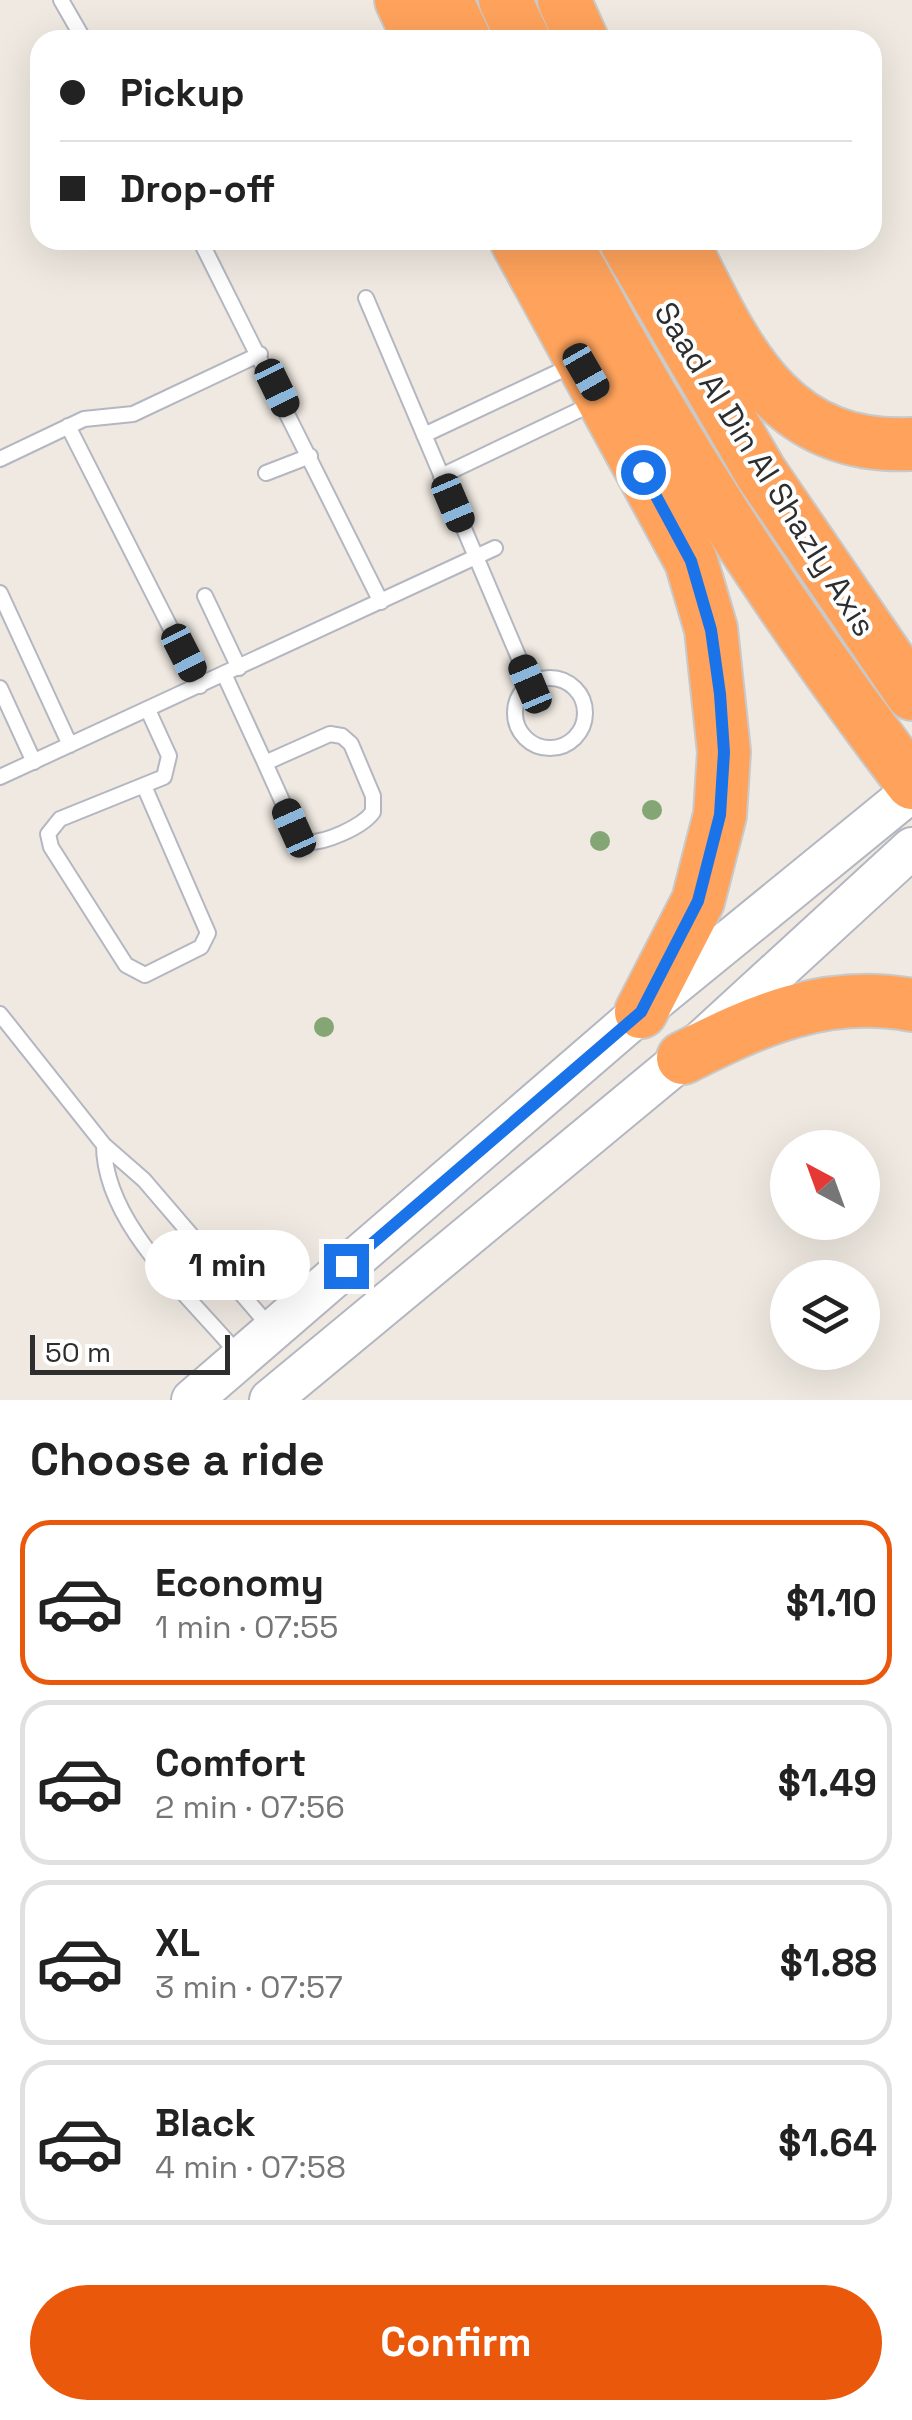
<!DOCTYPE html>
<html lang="en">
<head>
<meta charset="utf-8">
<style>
  body { margin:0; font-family:"Space Grotesk",sans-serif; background:#f2f2f2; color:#222; height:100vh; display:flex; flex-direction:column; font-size:38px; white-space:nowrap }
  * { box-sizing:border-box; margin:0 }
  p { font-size:32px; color:#767676 }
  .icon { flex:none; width:55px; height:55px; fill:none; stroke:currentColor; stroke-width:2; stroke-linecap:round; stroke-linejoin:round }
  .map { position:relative; height:1400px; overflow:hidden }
  .details { display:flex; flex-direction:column; background:#fff; flex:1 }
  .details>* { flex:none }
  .guide { position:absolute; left:30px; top:30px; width:852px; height:220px; border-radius:30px; box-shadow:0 10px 40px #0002; display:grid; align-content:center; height:220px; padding:0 30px; background:#fff }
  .needle { width:65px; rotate:319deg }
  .controls { position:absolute; left:770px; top:1130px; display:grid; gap:20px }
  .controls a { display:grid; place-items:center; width:110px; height:110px; border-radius:50%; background:#fff; box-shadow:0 10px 40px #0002; font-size:50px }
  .scale { position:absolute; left:30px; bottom:25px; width:200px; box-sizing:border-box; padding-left:10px; border:5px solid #2e2e2e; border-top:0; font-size:28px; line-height:35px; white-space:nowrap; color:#2e2e2e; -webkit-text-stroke:8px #fff; paint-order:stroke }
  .end { position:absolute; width:45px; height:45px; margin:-22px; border:12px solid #1a73e8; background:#fff; box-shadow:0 0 0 5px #fff }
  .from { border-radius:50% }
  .bubble { position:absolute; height:70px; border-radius:35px; background:#fff; box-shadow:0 10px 40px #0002; font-size:32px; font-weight:800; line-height:70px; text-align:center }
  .car { position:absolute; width:30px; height:60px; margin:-30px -15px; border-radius:12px; box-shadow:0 0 8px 2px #0007; background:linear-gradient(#222 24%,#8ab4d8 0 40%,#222 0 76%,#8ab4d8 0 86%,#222 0) }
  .guide b { display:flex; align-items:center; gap:35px; height:95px; font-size:38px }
  .guide b+b { border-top:2px solid #e0e0e0 }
  .guide i { width:25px; height:25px; background:#222 }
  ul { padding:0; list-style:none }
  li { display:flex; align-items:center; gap:30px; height:165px; margin:0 20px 15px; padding:0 10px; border:5px solid #e0e0e0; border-radius:30px }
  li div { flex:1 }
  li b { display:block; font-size:38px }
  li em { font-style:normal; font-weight:800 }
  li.selected { border-color:#ea580c }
  li>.icon { width:90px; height:90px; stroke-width:1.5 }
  h2 { padding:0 30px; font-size:45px; line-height:120px }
  .primary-button { display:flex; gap:20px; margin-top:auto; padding:20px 30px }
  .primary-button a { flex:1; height:115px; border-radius:60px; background:#ea580c; color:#fff; font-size:40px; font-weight:800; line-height:115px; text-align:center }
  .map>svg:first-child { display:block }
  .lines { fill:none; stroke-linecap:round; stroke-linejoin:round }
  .lane-casing { stroke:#b4b7c1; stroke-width:18 }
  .secondary-casing { stroke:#b4b7c1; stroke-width:44 }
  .highway-casing { stroke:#c9c9c9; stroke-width:56 }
  .lane { stroke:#fff; stroke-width:14 }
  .secondary { stroke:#fff; stroke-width:40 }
  .highway { stroke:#ffa35c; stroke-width:52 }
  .tree { fill:#84a574 }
  .route { stroke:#1a73e8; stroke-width:12 }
  .labels { text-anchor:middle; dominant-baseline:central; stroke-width:8; stroke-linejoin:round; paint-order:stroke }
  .street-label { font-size:32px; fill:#2e2e2e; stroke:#fff }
</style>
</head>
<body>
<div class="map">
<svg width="912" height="1400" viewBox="0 0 912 1400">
  <rect width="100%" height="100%" fill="#efe9e1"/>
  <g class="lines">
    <g class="lane-casing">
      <path id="lane" d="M61,0L84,40
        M200,240L381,602
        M366,298L530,684
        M68,426L200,686
        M424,435L575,364
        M0,459L84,419L133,414L260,354
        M266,473L310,456
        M441,476L594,403
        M0,593L70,745
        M205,596L239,668
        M224,674L265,763L330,734L342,736L351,744L373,796V812C362,827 324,844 305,842L297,834L265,763
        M515 713a35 35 0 1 1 70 0a35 35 0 1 1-70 0Z
        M0,688L34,762
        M0,777L495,548
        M144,786L208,933L201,947L145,975L126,965L51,847L48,834L60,819L164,777L169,756L148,710
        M0,1014L104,1145L144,1180L270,1327
        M104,1145C104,1224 190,1296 238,1354"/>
    </g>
    <g class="secondary-casing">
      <path id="secondary" d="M192,1400L641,1012L912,791
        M270,1400L683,1058L912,848"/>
    </g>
    <g class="highway-casing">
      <path id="highway" d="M401,0L420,40
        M446,0L465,40
        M505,0L524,40
        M564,0L582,40
        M516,240L691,561L711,629L724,752L720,815L698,901L641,1012
        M564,240C664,430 781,612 912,783
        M625,240L761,473L912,694
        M681,240C734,343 774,451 912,444
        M683,1058C758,1020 826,989 912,1005"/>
    </g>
    <use href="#lane" class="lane"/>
    <use href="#secondary" class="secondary"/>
    <use href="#highway" class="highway"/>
  </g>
  <g class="tree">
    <circle cx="652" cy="810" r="10"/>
    <circle cx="600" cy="841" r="10"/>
    <circle cx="324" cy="1027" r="10"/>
  </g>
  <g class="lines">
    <path class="route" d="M346,1266L641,1012L698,901L720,815L724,752L720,694L711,630L691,561L643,472"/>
  </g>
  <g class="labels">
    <g class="street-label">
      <text transform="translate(765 469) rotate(58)">Saad Al Din Al Shazly Axis</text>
    </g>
  </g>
</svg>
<div class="controls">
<a><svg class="needle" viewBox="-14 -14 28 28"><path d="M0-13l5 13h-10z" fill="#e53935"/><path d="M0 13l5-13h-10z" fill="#767676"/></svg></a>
<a><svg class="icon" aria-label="layers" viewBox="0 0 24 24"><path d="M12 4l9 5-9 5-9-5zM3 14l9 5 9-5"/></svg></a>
</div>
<div class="scale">50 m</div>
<i class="end from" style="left:643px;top:472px"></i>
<i class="end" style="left:346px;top:1266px"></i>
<div class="bubble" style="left:145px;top:1230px;width:165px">1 min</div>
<i class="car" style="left:586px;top:372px;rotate:150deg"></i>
<i class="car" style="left:277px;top:388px;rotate:154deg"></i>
<i class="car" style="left:453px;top:503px;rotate:157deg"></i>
<i class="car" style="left:184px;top:653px;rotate:153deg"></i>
<i class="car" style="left:530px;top:684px;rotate:337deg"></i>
<i class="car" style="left:294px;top:828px;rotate:336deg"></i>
<div class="guide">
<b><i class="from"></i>Pickup</b>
<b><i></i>Drop-off</b>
</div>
</div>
<section class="details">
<h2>Choose a ride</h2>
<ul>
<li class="selected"><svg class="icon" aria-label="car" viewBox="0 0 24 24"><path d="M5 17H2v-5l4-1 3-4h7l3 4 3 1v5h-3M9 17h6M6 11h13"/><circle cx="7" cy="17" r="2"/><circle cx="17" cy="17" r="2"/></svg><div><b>Economy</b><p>1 min · 07:55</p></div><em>$1.10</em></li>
<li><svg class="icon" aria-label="car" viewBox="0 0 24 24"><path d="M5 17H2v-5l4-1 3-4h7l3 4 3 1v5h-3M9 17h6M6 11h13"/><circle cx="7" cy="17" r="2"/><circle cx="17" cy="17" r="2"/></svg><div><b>Comfort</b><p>2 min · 07:56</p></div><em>$1.49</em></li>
<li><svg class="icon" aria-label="car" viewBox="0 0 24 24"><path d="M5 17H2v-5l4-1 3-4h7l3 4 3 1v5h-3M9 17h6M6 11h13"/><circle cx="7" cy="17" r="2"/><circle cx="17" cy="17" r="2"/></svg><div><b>XL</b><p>3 min · 07:57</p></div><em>$1.88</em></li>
<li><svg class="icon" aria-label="car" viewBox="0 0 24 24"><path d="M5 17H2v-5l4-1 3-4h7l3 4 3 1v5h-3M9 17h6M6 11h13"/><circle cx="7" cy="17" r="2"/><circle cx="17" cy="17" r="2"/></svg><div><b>Black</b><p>4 min · 07:58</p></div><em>$1.64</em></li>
</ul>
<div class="primary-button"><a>Confirm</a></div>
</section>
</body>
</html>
